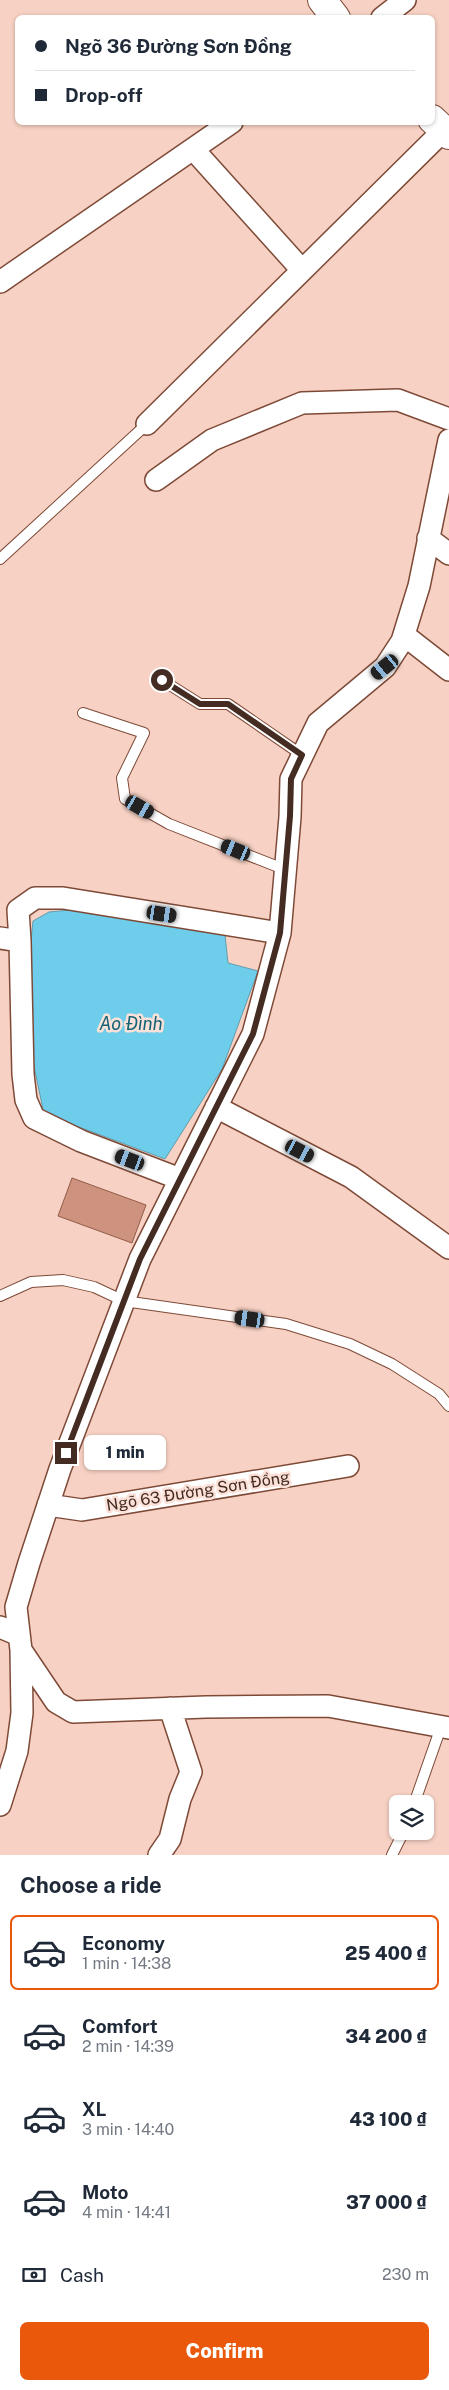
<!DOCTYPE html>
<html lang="en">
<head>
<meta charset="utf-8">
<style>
  body { margin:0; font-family:"Public Sans",sans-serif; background:#f2f2f3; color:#1f2937; height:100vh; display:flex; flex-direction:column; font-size:19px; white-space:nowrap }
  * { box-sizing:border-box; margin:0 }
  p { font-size:16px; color:#747a83 }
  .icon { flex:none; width:28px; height:28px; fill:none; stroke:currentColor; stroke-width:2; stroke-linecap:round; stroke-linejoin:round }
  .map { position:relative; height:1855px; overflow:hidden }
  .details { display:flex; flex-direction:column; background:#fff; flex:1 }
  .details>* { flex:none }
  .top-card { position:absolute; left:15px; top:15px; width:420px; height:110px; border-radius:8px; box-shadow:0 1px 4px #0004; display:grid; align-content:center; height:110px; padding:0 20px; background:#fff }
  .buttons { position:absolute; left:389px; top:1795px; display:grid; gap:10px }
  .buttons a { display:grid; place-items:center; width:45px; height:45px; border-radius:8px; background:#fff; box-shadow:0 1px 4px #0004; font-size:25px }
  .end { position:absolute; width:22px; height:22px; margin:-11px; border:6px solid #442c23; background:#fff; box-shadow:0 0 0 2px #fff }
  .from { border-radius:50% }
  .bubble { position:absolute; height:35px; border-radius:8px; background:#fff; box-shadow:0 1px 4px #0004; font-size:16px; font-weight:800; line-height:35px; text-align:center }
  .car { position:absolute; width:15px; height:30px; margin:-15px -8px; border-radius:6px; box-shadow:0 0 4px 1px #0007; background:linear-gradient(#222 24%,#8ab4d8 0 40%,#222 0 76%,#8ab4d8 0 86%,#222 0) }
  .top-card b { display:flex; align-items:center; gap:18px; height:48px; font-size:19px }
  .top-card b+b { border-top:1px solid #e0e1e3 }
  .top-card i { width:12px; height:12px; background:#1f2937 }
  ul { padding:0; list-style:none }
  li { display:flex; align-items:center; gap:15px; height:75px; margin:0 10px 8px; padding:0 10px; border:2px solid transparent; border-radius:8px }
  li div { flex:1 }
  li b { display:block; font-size:19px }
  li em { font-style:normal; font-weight:800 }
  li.active { border-color:#ea580c }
  li>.icon { width:45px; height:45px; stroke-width:1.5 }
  h2 { padding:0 20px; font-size:22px; line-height:60px }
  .pay { display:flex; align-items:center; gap:12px; height:55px; padding:0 20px; font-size:19px }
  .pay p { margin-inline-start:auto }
  .action { display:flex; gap:10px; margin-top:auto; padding:10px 20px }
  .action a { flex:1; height:58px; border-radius:8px; background:#ea580c; color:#fff; font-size:20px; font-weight:800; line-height:58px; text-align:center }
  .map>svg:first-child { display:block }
  .water { fill:#6ecdea; stroke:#619dae }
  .building { fill:#ce937e; stroke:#925c48 }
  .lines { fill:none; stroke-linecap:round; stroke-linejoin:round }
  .service-casing { stroke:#7e4a37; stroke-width:12 }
  .minor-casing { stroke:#7e4a37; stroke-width:24 }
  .primary-casing { stroke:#7e4a37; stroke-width:30 }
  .service { stroke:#fff; stroke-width:10 }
  .minor { stroke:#fff; stroke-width:21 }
  .primary { stroke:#fff; stroke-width:28 }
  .route { stroke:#442c23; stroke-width:6 }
  .labels { text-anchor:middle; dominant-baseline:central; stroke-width:5; stroke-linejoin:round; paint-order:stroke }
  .street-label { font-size:16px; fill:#442c23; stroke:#fbe1d8 }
  .water-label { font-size:18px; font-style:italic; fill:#146276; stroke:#fbe1d8 }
</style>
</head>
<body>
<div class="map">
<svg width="449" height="1855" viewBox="0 0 449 1855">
  <rect width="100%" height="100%" fill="#f7d1c3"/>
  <path class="water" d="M70,910L225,935L228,963L258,971L222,1069L165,1159L44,1114L30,1047L28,972L33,921L49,912Z"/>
  <path class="building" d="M72,1178L146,1205L132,1243L58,1216Z"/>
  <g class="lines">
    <g class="service-casing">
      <path id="service" d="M0,559L147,424
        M162,680L200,704H228L302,755
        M83,713L144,733L122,778L125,799L169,824L286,870
        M0,1296L31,1282L63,1280L94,1287L124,1301L286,1324L350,1344L392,1364L439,1394L449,1406
        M414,1804L441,1727
        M392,1855L404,1831"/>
    </g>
    <g class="minor-casing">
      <path id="minor" d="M382,18L405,0
        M193,149L301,269
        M0,282L232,122
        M147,424L444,130
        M449,440L419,586L402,641L385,667L318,723L291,779L290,817L280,933L253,1034L140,1259L60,1469L29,1563L16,1607L21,1650L56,1702L73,1712L206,1707L328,1706L449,1728
        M156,480L212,440L302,403L398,400L449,419
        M428,538L449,554
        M404,635L449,670
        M0,938L20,941L18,910L35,898H63L280,933
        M20,941L23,1074L26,1100L34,1118L81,1141L180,1179
        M216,1107L351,1177L449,1248
        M48,1505L82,1510L348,1466
        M0,1627L19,1635
        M0,1805L17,1751L22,1713L21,1650
        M159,1855L170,1839L180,1799L191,1772L170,1708"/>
    </g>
    <g class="primary-casing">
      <path id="primary" d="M322,0L336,18
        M432,119L449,135"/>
    </g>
    <use href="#service" class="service"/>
    <use href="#minor" class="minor"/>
    <use href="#primary" class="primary"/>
  </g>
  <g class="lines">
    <path class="route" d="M66,1453L140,1259L253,1034L280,933L290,816L291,779L302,755L228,704H200L162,680"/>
  </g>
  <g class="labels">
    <g class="street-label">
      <text transform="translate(198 1491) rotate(-9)">Ngõ 63 Đường Sơn Đồng</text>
    </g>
    <g class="water-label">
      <text x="131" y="1023">Ao Đình</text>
    </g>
  </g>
</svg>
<div class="buttons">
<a><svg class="icon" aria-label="layers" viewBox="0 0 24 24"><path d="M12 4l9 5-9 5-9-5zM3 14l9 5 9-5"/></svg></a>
</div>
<i class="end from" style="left:162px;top:680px"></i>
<i class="end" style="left:66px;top:1453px"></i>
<div class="bubble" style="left:84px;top:1435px;width:82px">1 min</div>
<i class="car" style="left:385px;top:667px;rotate:231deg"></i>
<i class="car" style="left:140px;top:807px;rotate:120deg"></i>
<i class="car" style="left:236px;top:850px;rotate:292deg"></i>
<i class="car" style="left:162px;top:914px;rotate:99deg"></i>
<i class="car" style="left:300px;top:1151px;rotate:117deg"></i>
<i class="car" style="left:130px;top:1160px;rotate:291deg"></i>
<i class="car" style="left:250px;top:1319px;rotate:278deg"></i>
<div class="top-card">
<b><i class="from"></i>Ngõ 36 Đường Sơn Đồng</b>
<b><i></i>Drop-off</b>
</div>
</div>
<section class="details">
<h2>Choose a ride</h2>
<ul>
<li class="active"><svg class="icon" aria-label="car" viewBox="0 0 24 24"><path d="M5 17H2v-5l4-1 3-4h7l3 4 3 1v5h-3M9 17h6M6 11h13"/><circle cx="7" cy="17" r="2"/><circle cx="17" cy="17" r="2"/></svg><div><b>Economy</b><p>1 min · 14:38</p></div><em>25 400 ₫</em></li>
<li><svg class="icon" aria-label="car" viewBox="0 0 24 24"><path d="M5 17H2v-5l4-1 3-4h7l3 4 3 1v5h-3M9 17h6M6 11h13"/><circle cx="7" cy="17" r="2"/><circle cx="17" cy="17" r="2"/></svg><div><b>Comfort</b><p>2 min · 14:39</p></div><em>34 200 ₫</em></li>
<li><svg class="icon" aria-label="car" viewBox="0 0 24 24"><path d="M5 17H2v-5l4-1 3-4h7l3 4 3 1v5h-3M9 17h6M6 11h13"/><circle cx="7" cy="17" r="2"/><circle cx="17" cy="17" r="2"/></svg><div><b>XL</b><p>3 min · 14:40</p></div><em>43 100 ₫</em></li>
<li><svg class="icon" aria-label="car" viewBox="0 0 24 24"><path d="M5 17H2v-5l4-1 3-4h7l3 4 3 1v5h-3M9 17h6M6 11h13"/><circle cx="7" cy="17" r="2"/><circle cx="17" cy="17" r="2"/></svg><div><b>Moto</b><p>4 min · 14:41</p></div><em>37 000 ₫</em></li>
</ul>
<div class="pay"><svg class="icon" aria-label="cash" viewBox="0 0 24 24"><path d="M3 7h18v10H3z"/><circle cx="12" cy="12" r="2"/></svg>Cash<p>230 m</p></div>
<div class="action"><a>Confirm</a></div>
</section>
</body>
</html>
